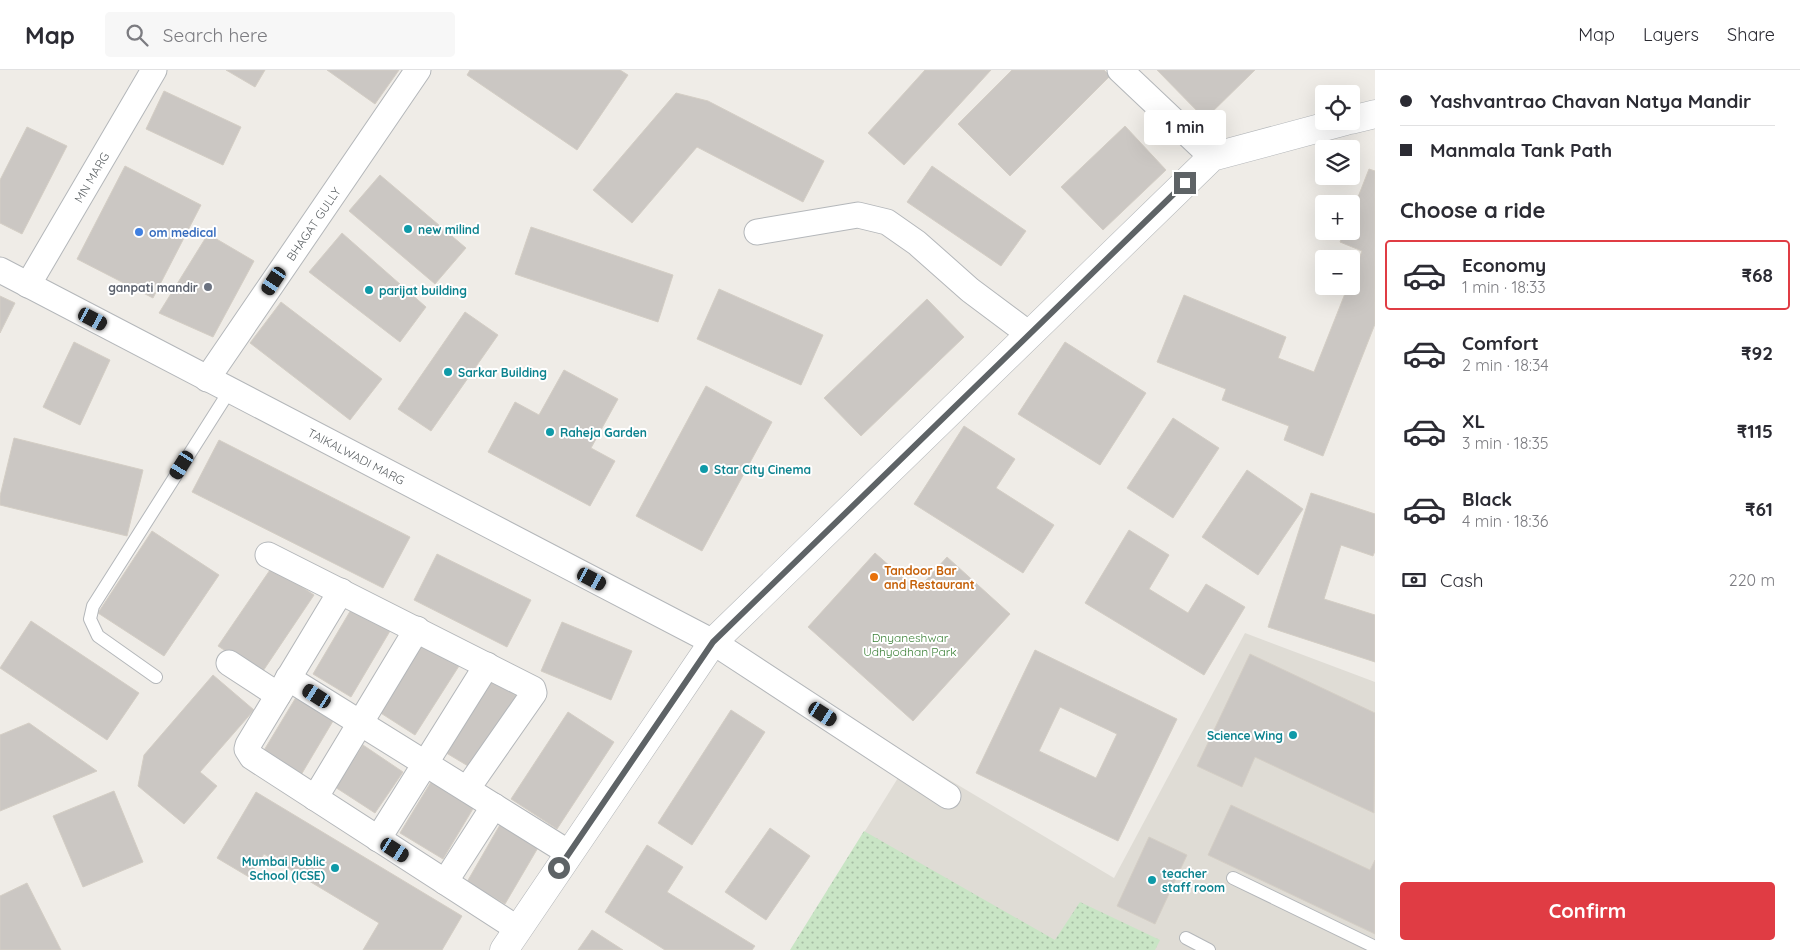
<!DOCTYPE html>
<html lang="en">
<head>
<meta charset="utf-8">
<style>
  body { margin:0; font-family:Quicksand,sans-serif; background:#f7f7f7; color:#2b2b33; height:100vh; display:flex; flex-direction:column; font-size:19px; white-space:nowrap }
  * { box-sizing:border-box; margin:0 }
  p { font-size:16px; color:#7c7c81 }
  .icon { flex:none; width:28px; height:28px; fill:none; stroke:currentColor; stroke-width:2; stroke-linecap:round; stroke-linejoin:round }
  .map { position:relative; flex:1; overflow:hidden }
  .details { display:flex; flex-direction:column; background:#fff; width:425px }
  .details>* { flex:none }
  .guide { display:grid; align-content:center; height:110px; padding:0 25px; background:#fff }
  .tools { position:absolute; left:1315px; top:15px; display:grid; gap:10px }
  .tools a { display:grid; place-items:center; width:45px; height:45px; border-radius:5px; background:#fff; box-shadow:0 5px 20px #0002; font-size:25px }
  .end { position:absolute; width:22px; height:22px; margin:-11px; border:6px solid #5e6366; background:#fff; box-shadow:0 0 0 2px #fff }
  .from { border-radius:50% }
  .bubble { position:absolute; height:35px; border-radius:5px; background:#fff; box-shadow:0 5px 20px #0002; font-size:16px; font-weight:800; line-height:35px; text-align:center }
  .car { position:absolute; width:15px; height:30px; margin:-15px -8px; border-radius:6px; box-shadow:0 0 4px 1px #0007; background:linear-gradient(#222 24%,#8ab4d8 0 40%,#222 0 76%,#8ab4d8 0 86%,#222 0) }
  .guide b { display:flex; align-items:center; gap:18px; height:48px; font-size:19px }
  .guide b+b { border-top:1px solid #e1e1e2 }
  .guide i { width:12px; height:12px; background:#2b2b33 }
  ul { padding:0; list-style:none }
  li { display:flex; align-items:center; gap:15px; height:70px; margin:0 10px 8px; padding:0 15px; border:2px solid transparent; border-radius:5px }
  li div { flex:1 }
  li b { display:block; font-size:19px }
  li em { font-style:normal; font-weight:800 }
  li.on { border-color:#e03c44 }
  li>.icon { width:45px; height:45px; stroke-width:1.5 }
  h2 { padding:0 25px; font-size:22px; line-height:60px }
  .pay { display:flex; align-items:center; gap:12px; height:55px; padding:0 25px; font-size:19px }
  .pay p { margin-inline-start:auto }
  .cta { display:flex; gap:10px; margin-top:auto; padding:10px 25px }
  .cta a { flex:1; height:58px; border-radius:5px; background:#e03c44; color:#fff; font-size:20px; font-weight:800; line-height:58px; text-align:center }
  header { display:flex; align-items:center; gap:30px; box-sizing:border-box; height:70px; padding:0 25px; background:#fff; border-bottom:1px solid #e1e1e2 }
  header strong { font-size:24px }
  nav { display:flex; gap:28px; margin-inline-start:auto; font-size:18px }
  .search { width:350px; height:45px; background:#f7f7f7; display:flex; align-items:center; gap:12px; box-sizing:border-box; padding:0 18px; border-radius:5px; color:#7c7c81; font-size:19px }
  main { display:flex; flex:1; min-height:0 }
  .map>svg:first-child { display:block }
  .education { fill:#dfdcd5 }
  .park { fill:url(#park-dots) }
  .building { fill:#cbc7c3; stroke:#d4cec5; fill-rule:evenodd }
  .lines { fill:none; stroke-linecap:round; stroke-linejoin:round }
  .service-casing { stroke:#b4b7ba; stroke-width:14 }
  .minor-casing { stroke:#b4b7ba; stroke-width:27 }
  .tertiary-casing { stroke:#b4b7ba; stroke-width:29 }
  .service { stroke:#fff; stroke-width:12 }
  .minor { stroke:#fff; stroke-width:25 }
  .tertiary { stroke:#fff; stroke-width:28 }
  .route { stroke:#5e6366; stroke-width:6 }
  .culture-dot { fill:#0f9aa8; stroke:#fff; stroke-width:2 }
  .shop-dot { fill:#3f7fe0; stroke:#fff; stroke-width:2 }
  .worship-dot { fill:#6b7280; stroke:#fff; stroke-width:2 }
  .food-dot { fill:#e8710a; stroke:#fff; stroke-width:2 }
  .labels { text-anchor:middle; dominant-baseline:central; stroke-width:4; stroke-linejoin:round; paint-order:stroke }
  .street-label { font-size:12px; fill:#5e6366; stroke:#fff }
  .culture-label { font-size:12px; font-weight:bold; fill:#0d838f; stroke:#fff; text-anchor:start }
  .shop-label { font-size:12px; font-weight:bold; fill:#366cbe; stroke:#fff; text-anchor:start }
  .worship-label { font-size:12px; font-weight:bold; fill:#5b616d; stroke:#fff; text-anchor:end }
  .food-label { font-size:12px; font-weight:bold; fill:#c56008; stroke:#fff; text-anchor:start }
  .park-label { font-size:12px; fill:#3f823a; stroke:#fff }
</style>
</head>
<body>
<header>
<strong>Map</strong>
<div class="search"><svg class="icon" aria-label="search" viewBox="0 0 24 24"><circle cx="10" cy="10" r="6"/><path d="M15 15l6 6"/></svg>Search here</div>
<nav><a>Map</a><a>Layers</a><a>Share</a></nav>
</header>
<main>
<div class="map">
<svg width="1375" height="880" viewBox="0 0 1375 880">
  <defs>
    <pattern id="park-dots" width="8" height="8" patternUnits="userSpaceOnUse" patternTransform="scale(1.25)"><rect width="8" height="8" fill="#c9e5c5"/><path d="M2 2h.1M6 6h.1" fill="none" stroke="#a6bda4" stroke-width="1.8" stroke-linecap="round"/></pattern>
  </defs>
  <rect width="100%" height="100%" fill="#efece7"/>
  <path class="education" d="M1245,563L1375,612V880H791L911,687L1114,808Z"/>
  <path class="park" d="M864,761L1055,870L1080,832L1160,870L1155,880H790Z"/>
  <path class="building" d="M226,0H265L255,17Z
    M327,0H399L375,34Z
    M470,0H620L628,5L577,80L467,5Z
    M925,0H991L904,95L868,63Z
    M1012,0H1104L1110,6L1010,106L958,54Z
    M1157,0H1255L1205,49Z
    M164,21L241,57L223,95L146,59Z
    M676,23L708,31L824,91L803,132L697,77L632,153L593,120Z
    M1125,56L1166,100L1103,160L1061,117Z
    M27,57L67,76L22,164L0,153V110Z
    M125,96L201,135L153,228L77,189Z
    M932,96L1026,161L1001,196L907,132Z
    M1369,99L1375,101V254L1323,386L1284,370L1289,356L1222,330L1226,319L1157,292L1184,225L1286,267L1278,288L1314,302L1348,216H1351V209L1362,181L1340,172L1345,161H1351V145Z
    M380,105L466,178L435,214L349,141Z
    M531,157L673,205L658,252L515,204Z
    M342,163L426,237L400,272L309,202Z
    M208,164L254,191L213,267L159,243Z
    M719,219L823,265L801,315L697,269Z
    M0,226L15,233L0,263Z
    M927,229L964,267L861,366L824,328Z
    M281,232L382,309L350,350L250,273Z
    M465,242L498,265L431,361L398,339Z
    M74,272L110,290L80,355L43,337Z
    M1065,272L1146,323L1100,395L1018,344Z
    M564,300L618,329L591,378L615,391L590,436L488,382L515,332L539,345Z
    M706,316L772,352L702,481L636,446Z
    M1173,348L1219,378L1173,448L1127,418Z
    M964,356L1015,389L996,418L1054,455L1023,503L914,434Z
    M14,368L143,400L127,466L0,435V426Z
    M219,370L410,467L383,518L192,422Z
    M1247,400L1303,439L1258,505L1202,467Z
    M1311,423L1375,444V481L1373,486L1341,475L1324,529L1375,545V592L1268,557Z
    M1129,460L1169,485L1149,519L1188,543L1206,514L1245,537L1204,605L1085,533Z
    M152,461L219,505L164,586L98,543Z
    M875,483L917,520L947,487L1010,544L913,651L808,557Z
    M437,484L531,530L507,577L414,530Z
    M272,497L314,525L261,604L218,576Z
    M352,538L390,561L351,627L313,604Z
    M31,551L139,623L107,670L0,598Z
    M562,552L632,581L611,630L541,601Z
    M421,572L459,596L415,665L376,640Z
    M1035,580L1177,649L1118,771L976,703ZM1060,637L1117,664L1096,708L1039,681Z
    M1250,584L1375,643L1374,743L1255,687L1242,717L1197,696Z
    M213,605L254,640L200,702L217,716L184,754L138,716L144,685Z
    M488,608L518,627L473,699L443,681Z
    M298,624L336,646L301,705L263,682Z
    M731,640L765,662L692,775L658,753Z
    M568,642L614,672L557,759L511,729Z
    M29,653L97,701L0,741V665Z
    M363,675L403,702L375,743L335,717Z
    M431,712L474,737L443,789L400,763Z
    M114,721L143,792L83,817L53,746Z
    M256,722L462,846L442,880H363L379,853L264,784L249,807L217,788Z
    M1231,735L1370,800L1375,790V864L1208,785Z
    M501,753L539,776L505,834L467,812Z
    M770,758L810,786L766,850L725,822Z
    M1149,767L1187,785L1155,854L1117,836Z
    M647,775L683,797L667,822L755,876L752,880H665L605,842Z
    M27,813L61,880H0V826Z
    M592,860L623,880H578Z"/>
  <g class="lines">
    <g class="service-casing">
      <path id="service" d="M156,607L98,566L90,549L93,536L230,320
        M1233,808L1375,877
        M1186,868L1209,880"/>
    </g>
    <g class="minor-casing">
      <g id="minor">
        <path d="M1120,0L1212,87"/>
        <path d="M757,162L858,145L887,152L917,173L970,220L1029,264"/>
        <path id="s1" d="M0,200L713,572L948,726"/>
        <path id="s2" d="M28,215L154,0"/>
        <path id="s3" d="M207,309L418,0"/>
        <path d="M268,485L533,619L534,623L467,719"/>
        <path d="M341,521L248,675L247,679L252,687L518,859"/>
        <path d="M229,593L278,625"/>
        <path d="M288,608L569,783"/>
        <path d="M315,728L417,559"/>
        <path d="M378,769L487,595"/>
        <path d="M445,812L494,736"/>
      </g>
    </g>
    <g class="tertiary-casing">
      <path id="tertiary" d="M1351,50L1375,44
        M504,880L713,572L1212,87L1346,51"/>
    </g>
    <use href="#service" class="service"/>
    <use href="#minor" class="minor"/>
    <use href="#tertiary" class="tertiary"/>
  </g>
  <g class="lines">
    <path class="route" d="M559,798L713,572L1185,113"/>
  </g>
  <g class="culture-dot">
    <circle cx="408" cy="159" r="5"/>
    <circle cx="369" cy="220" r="5"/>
    <circle cx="448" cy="302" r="5"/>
    <circle cx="550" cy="362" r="5"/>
    <circle cx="704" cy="399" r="5"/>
    <circle cx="1293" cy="665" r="5"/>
    <circle cx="335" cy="798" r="5"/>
    <circle cx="1152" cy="810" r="5"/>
  </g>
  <circle class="shop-dot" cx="139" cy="162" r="5"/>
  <circle class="worship-dot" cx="208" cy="217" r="5"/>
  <circle class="food-dot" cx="874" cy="507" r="5"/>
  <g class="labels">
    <g class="street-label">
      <text stroke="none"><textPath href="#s2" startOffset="125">MN MARG</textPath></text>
      <text stroke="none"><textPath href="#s3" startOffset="188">BHAGAT GULLY</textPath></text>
      <text stroke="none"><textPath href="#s1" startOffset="402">TAIKALWADI MARG</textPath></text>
    </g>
    <g class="culture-label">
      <text x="418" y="159">new milind</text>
      <text x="379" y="220">parijat building</text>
      <text x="458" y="302">Sarkar Building</text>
      <text x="560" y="362">Raheja Garden</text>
      <text x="714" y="399">Star City Cinema</text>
      <text x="1283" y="665" text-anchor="end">Science Wing</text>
      <text x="325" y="791" text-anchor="end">Mumbai Public<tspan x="325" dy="14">School (ICSE)</tspan></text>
      <text x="1162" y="803">teacher<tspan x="1162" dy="14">staff room</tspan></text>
    </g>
    <g class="shop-label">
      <text x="149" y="162">om medical</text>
    </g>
    <g class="worship-label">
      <text x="198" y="217">ganpati mandir</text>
    </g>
    <g class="food-label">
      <text x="884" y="500">Tandoor Bar<tspan x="884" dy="14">and Restaurant</tspan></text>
    </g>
    <g class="park-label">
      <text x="910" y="567">Dnyaneshwar<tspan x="910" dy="14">Udhyodhan Park</tspan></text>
    </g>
  </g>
</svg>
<div class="tools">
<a><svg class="icon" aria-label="locate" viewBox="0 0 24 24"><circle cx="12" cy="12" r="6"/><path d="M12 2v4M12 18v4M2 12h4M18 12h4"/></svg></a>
<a><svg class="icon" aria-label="layers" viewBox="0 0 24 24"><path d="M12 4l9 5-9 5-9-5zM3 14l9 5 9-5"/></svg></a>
<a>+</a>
<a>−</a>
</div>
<i class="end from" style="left:559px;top:798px"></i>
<i class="end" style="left:1185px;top:113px"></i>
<div class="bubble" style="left:1144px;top:40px;width:82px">1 min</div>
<i class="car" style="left:274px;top:211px;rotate:214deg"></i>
<i class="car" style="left:93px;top:249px;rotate:118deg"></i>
<i class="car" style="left:182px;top:395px;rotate:212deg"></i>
<i class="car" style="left:592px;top:509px;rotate:118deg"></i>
<i class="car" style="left:317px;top:626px;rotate:302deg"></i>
<i class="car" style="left:823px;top:644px;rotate:123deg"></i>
<i class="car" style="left:395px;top:780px;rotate:123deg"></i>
</div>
<section class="details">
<div class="guide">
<b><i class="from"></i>Yashvantrao Chavan Natya Mandir</b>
<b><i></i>Manmala Tank Path</b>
</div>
<h2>Choose a ride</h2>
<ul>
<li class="on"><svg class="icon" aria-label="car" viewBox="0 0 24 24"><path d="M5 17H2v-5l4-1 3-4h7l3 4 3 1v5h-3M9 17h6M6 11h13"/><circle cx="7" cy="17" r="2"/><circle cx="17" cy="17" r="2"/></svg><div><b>Economy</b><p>1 min · 18:33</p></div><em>₹68</em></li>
<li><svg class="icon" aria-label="car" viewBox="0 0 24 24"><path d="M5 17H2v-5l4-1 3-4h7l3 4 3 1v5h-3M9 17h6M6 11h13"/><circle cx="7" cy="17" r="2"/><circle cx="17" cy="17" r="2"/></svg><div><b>Comfort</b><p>2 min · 18:34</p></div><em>₹92</em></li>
<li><svg class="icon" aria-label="car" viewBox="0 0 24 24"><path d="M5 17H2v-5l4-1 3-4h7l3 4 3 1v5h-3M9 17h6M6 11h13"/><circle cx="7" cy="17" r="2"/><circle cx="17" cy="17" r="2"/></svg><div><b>XL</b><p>3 min · 18:35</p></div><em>₹115</em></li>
<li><svg class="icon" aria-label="car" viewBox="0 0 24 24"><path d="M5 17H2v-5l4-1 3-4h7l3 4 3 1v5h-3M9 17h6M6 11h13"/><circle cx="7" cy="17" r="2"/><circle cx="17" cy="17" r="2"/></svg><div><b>Black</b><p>4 min · 18:36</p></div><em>₹61</em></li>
</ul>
<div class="pay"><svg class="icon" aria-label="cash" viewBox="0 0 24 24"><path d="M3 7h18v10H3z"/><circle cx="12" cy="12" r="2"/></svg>Cash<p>220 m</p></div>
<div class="cta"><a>Confirm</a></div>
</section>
</main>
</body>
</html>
